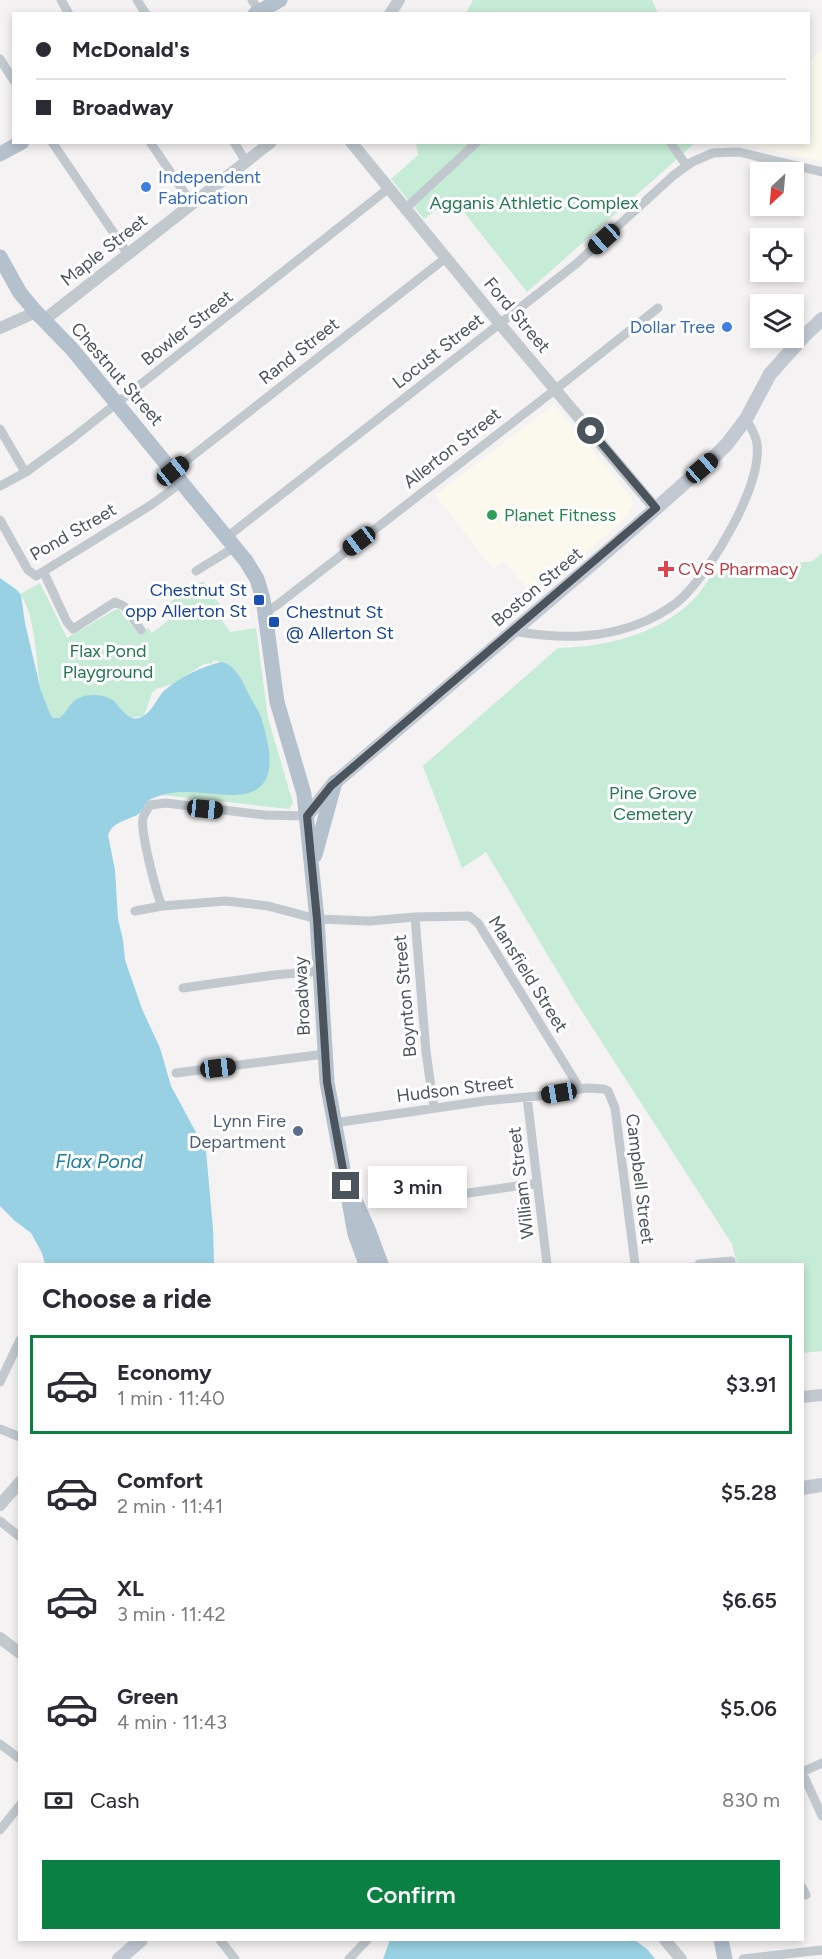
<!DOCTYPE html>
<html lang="en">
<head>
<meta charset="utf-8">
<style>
  body { margin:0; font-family:Figtree,sans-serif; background:#f7f7f7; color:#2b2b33; height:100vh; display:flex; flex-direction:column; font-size:22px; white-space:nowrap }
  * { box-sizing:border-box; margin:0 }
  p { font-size:20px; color:#7c7c81 }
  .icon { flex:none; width:33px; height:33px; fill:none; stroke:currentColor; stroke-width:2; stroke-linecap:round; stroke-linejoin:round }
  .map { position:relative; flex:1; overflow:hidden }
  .details { position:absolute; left:18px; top:1263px; width:786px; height:678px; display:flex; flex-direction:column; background:#fff; border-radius:0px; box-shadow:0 3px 9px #0003 }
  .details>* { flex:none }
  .top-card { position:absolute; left:12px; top:12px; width:798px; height:132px; border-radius:0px; box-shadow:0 3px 9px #0003; display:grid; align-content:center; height:132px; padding:0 24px; background:#fff }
  .needle { width:39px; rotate:206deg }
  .buttons { position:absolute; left:750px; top:162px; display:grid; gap:12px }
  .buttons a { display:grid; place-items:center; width:54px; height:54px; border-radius:0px; background:#fff; box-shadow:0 3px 9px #0003; font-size:30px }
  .end { position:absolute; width:27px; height:27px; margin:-14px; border:8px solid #4b545d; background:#fff; box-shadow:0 0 0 3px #fff }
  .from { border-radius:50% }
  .bubble { position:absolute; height:42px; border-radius:0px; background:#fff; box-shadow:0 3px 9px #0003; font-size:20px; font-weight:600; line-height:42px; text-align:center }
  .car { position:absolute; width:18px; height:36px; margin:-18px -9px; border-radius:8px; box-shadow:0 0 4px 2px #0007; background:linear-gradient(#222 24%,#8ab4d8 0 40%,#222 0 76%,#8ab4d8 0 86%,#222 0) }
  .top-card b { display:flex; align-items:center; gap:21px; height:57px; font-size:22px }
  .top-card b+b { border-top:2px solid #e1e1e2 }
  .top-card i { width:15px; height:15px; background:#2b2b33 }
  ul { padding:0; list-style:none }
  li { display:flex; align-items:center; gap:18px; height:99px; margin:0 12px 9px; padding:0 12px; border:3px solid transparent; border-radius:0px }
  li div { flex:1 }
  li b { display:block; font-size:22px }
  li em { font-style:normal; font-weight:600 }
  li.selected { border-color:#0b8043 }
  li>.icon { width:54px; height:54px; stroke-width:1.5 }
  h2 { padding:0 24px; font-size:27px; line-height:72px }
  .pay { display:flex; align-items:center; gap:15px; height:66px; padding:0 24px; font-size:22px }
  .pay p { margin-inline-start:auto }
  .action { display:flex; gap:12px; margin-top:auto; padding:12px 24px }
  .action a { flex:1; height:69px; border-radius:0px; background:#0b8043; color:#fff; font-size:24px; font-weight:600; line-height:69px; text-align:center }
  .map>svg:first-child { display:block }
  .commercial { fill:#fbf8ee }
  .green { fill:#c6ebd6 }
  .water { fill:#98d1e3 }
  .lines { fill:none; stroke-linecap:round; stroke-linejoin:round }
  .minor { stroke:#c1c8ce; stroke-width:9 }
  .tertiary { stroke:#c1c8ce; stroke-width:12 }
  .secondary { stroke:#c2c9d3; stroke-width:14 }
  .primary { stroke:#b5c0cd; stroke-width:15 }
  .route { stroke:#4b545d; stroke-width:8 }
  .shop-dot { fill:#3f7fe0; stroke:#fff; stroke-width:2 }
  .leisure-dot { fill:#2e9e5b; stroke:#fff; stroke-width:2 }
  .health-dot { fill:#e0444e; stroke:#fff; stroke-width:2 }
  .transit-dot { fill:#1a4fb4; stroke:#fff; stroke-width:2 }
  .service-dot { fill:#5c6f8a; stroke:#fff; stroke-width:2 }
  .labels { text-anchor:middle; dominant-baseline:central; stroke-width:6; stroke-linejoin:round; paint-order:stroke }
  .shop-label { font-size:18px; fill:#366cbe; stroke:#fff; text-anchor:start }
  .park-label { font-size:18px; fill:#227850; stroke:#fff }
  .street-label { font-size:18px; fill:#4b545d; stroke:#fff }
  .leisure-label { font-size:18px; fill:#27864d; stroke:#fff; text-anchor:start }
  .health-label { font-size:18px; fill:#be3a42; stroke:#fff; text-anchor:start }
  .transit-label { font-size:18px; fill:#164399; stroke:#fff; text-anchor:end }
  .service-label { font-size:18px; fill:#4e5e75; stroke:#fff; text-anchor:end }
  .water-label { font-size:20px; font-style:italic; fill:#1d7f9f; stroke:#fff }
</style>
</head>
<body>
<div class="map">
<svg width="822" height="1959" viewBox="0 0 822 1959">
  <rect width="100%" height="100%" fill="#f4f2f2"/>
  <path class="commercial" d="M822,49V162L736,143L808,142L809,61Z
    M554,404L632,498L633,504L628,515L536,599L504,561L493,569L435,495Z"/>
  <path class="green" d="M473,0H652L658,13H466Z
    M416,143H695L527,292L452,197L424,219L391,179L418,155Z
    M822,553V1351L803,1353L802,1264H737L732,1244L574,999L486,852L462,868L423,766L558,648C605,647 656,635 691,602C700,594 706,583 713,573L813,561Z
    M203,581L222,608L223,622L230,632L256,628L268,718L293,803L289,809L162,795L220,662L214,660L212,663L204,664L172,684L156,689L152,693L144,716L129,718L70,713L50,724C47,713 43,702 41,691C36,666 36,614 20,594L40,583L67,638L118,608L139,635L148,628L152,633L178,613L170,602Z"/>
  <path class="water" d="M0,578L17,590L21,595L25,623L41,691L50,714L53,718H60C67,712 70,702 79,698C88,693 106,694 114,701C121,708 127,721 139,718C151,715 156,699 164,691C179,677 201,667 221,662C235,664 244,683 249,695C254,704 261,714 263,724C272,755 279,795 233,795C205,795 179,786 151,799C144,802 143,812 137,815C125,821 113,822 108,835L115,870L118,919L123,940L125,960L142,1009L160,1048L171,1086L206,1151L213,1229L214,1264H45L42,1253L31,1233L15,1221L0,1206Z
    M390,1940H635L648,1950L655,1959H383Z"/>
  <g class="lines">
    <path class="minor" d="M61,0L69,14
      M137,0L146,14
      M252,0L259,11
      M0,59L14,81
      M52,142L128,254
      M150,142L192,204
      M234,142L246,162
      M670,142L686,165
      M406,208L477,142
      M0,429L25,472
      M173,471L447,257
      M0,486L26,472L74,437L389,188
      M0,520L28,570L36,576L151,505L182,482
      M227,537L576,264L674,175L692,162L713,153L739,152L822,172
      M196,571L235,547
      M44,573L67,622L73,629L115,602L124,606L141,630
      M265,613L277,605L556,389L658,308
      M513,631C559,639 604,640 648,620C660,614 673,607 682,598C712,569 762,486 757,444C756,435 750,426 746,419
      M307,816L265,815L166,803L150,805C148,809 144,814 143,818C140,831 156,892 162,906L226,901L268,906L317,919L370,921L415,917L469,916L478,923L580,1089
      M135,911L162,906
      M415,917L426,1052L434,1108
      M183,988L274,975L320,971
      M176,1073L325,1054
      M527,1097L547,1264
      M334,1123L484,1101L538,1096L587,1088L604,1089L608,1091L615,1108L635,1264
      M455,1195L537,1183
      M699,1264L731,1261V1264
      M0,1382L20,1340
      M0,1429L20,1437
      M0,1521L20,1537
      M0,1744L20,1759
      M802,1772L822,1816
      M802,1772L822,1763
      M0,1830L20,1805
      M802,1887L806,1895
      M220,1940L235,1959
      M349,1959L367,1940
      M743,1959L822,1950"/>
    <path class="tertiary" d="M390,14L399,0
      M351,142L505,330L656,509
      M44,320L271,142
      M0,328L36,312
      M802,1397L822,1395
      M0,1505L20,1482
      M0,1638L20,1653
      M665,1940L681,1959"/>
    <path class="secondary" d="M307,816L331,786L618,542L712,459L727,444L746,419L770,374L804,336L822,319
      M802,1488L822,1485
      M119,1959L141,1940"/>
    <path class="primary" d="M255,14L280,0
      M0,154L22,142
      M0,257L20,293L36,312L72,349L246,561L257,579L263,599L277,702L304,794L317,919L327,1082L355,1234L366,1264
      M315,855L335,782
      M354,1198L368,1229L381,1264
      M721,1940L725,1959"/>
  </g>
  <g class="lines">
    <path class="route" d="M346,1186L327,1082L317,919L307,816L331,786L656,508L591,431"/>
  </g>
  <g class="shop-dot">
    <circle cx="146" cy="187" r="6"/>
    <circle cx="727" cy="327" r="6"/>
  </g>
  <circle class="leisure-dot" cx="492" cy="515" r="6"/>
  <path class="health-dot" d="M663 560h6v6h6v6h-6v6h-6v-6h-6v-6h6z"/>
  <g class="transit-dot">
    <rect x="253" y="594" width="12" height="12" rx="3"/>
    <rect x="268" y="616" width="12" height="12" rx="3"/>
  </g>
  <circle class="service-dot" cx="298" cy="1131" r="6"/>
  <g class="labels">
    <g class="shop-label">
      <text x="158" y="177">Independent<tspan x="158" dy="21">Fabrication</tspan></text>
      <text x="715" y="327" text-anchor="end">Dollar Tree</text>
    </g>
    <g class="park-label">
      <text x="534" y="203">Agganis Athletic Complex</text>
      <text x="108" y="651">Flax Pond<tspan x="108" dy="21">Playground</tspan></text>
      <text x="653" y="793">Pine Grove<tspan x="653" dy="21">Cemetery</tspan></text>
    </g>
    <g class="street-label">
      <text transform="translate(104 250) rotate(-38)">Maple Street</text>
      <text transform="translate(517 315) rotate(50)">Ford Street</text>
      <text transform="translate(187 328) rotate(-38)">Bowler Street</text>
      <text transform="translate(299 351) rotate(-38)">Rand Street</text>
      <text transform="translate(438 351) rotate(-38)">Locust Street</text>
      <text transform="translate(117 374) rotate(49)">Chestnut Street</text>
      <text transform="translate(452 448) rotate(-38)">Allerton Street</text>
      <text transform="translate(73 532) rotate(-30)">Pond Street</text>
      <text transform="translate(537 587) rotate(-40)">Boston Street</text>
      <text transform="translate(528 974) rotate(58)">Mansfield Street</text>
      <text transform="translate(302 996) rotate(-93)">Broadway</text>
      <text transform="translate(405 996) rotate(-95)">Boynton Street</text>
      <text transform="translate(455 1089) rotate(-7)">Hudson Street</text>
      <text transform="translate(640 1179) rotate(83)">Campbell Street</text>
      <text transform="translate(521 1183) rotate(-97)">William Street</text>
    </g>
    <g class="leisure-label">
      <text x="504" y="515">Planet Fitness</text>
    </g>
    <g class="health-label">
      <text x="678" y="569">CVS Pharmacy</text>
    </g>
    <g class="transit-label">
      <text x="247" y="590">Chestnut St<tspan x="247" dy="21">opp Allerton St</tspan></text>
      <text x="286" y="612" text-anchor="start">Chestnut St<tspan x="286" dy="21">@ Allerton St</tspan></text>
    </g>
    <g class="service-label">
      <text x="286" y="1121">Lynn Fire<tspan x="286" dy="21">Department</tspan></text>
    </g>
    <g class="water-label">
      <text x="99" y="1161">Flax Pond</text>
    </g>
  </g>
</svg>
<div class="buttons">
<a><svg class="needle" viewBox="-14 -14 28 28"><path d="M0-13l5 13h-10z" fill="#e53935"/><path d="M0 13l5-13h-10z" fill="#7c7c81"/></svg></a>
<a><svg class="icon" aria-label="locate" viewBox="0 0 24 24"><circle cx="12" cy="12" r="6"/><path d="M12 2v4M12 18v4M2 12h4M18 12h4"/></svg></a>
<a><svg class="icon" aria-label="layers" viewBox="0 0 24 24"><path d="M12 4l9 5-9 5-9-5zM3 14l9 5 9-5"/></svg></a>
</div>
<i class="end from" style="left:591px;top:431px"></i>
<i class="end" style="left:346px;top:1186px"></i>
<div class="bubble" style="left:368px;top:1166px;width:99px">3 min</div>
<i class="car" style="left:604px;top:239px;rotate:228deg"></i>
<i class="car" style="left:702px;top:468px;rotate:49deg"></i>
<i class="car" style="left:173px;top:471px;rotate:51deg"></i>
<i class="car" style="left:359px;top:541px;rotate:233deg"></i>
<i class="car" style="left:205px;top:809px;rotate:96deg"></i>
<i class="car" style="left:218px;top:1068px;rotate:83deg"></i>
<i class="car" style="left:559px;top:1093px;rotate:261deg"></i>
<div class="top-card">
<b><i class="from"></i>McDonald's</b>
<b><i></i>Broadway</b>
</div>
<section class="details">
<h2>Choose a ride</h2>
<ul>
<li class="selected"><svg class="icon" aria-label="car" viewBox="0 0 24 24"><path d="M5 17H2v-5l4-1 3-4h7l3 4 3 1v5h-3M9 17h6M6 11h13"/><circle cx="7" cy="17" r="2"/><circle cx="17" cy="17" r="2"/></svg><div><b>Economy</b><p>1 min · 11:40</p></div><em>$3.91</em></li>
<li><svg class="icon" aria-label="car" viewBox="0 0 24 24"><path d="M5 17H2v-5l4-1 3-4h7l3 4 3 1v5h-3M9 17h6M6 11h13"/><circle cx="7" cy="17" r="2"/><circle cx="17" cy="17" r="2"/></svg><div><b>Comfort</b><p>2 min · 11:41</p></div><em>$5.28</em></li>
<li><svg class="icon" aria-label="car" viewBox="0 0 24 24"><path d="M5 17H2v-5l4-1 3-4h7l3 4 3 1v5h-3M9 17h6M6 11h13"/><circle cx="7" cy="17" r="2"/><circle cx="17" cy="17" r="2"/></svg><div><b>XL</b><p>3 min · 11:42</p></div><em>$6.65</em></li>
<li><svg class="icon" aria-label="car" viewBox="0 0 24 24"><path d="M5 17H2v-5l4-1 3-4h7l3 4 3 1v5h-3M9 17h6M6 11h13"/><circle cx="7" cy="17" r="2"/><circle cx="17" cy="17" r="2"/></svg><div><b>Green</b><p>4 min · 11:43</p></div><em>$5.06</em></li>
</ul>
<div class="pay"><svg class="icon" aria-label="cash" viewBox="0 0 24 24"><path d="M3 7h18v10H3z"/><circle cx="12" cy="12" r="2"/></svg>Cash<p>830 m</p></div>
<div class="action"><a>Confirm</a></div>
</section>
</div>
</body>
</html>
